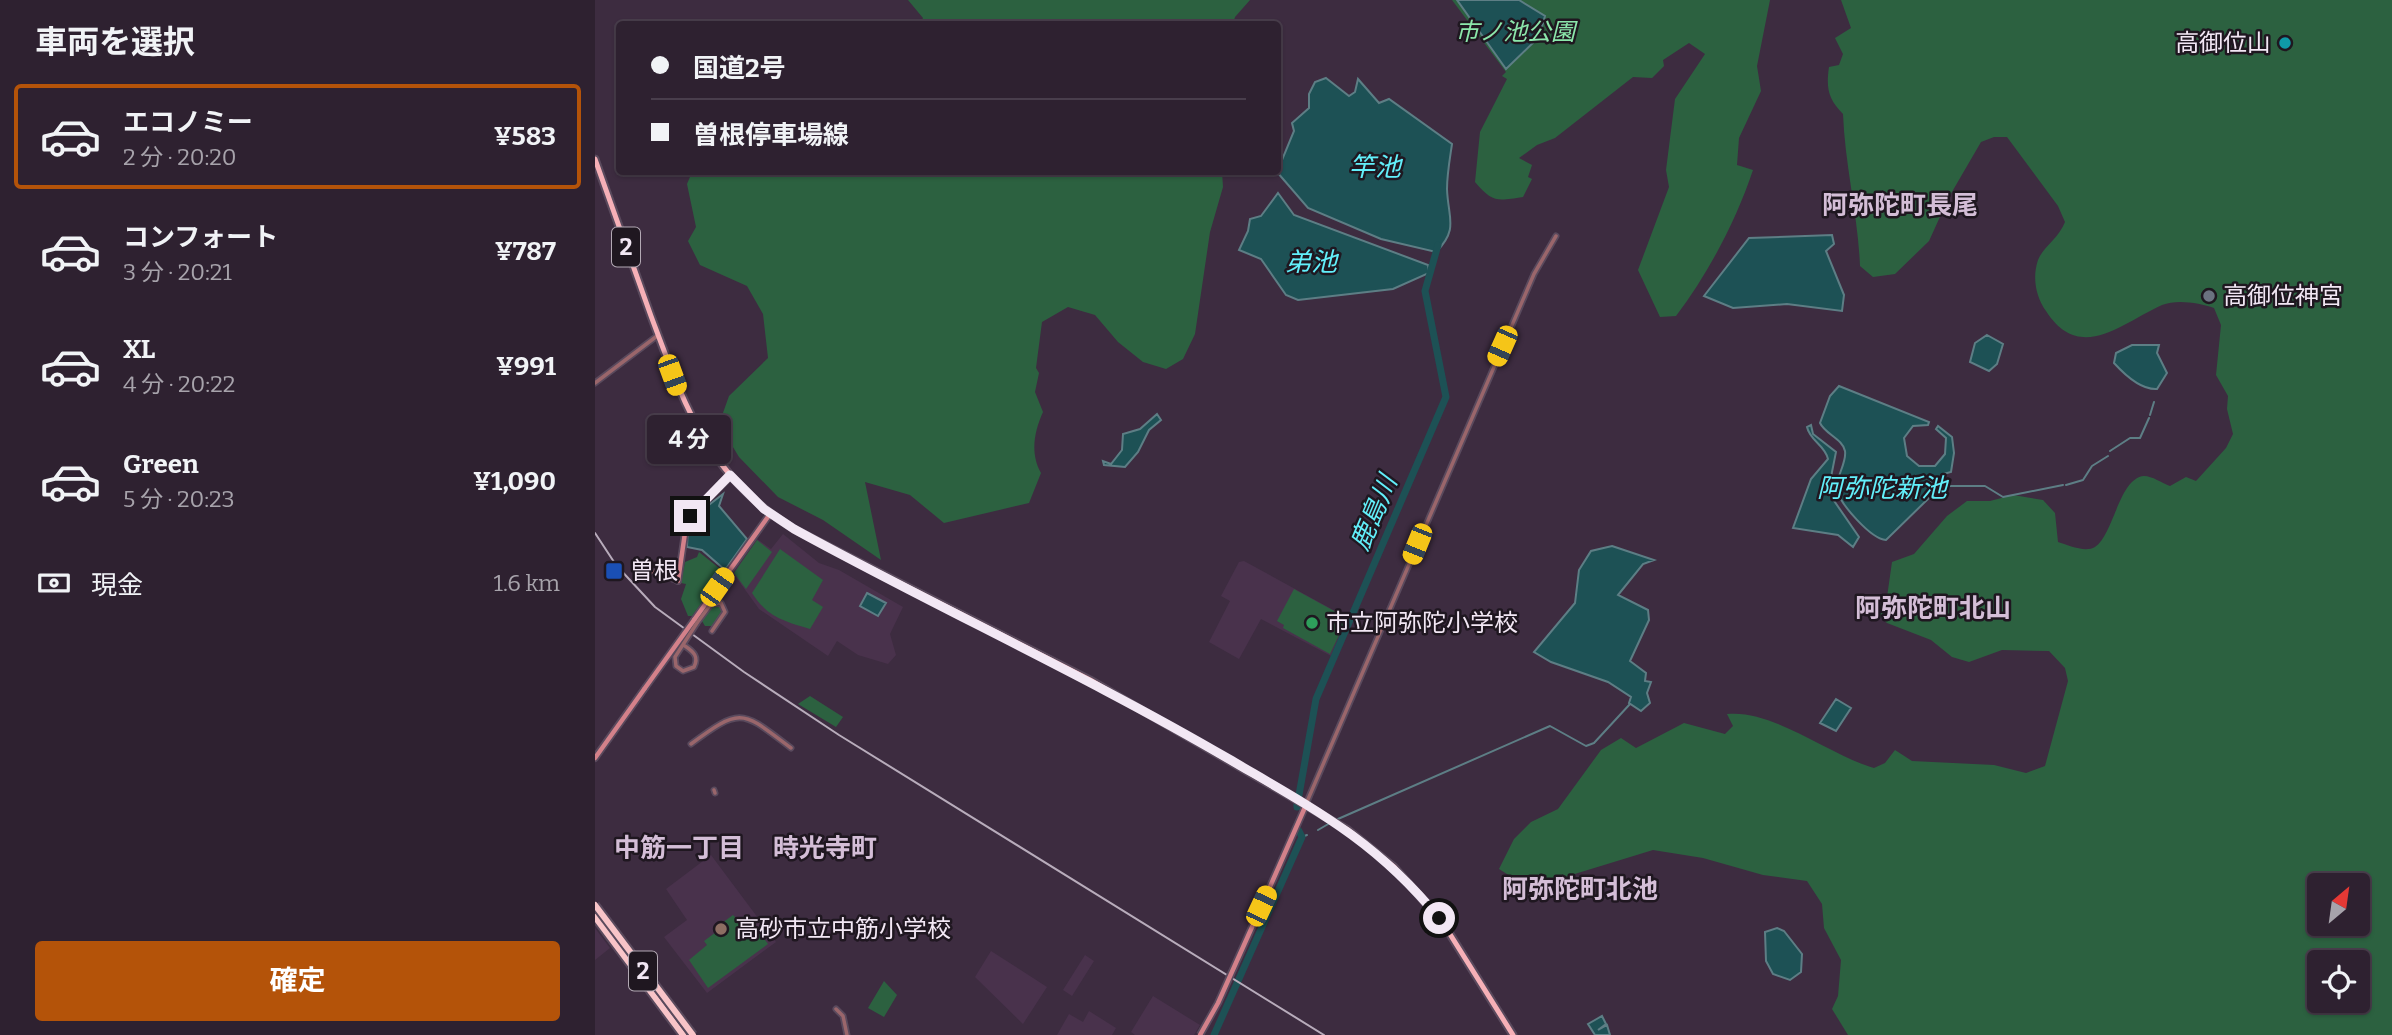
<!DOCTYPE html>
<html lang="ja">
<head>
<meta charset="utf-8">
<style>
  body { margin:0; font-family:Bitter,"Noto Sans JP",serif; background:#3a2e3c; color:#f1f3f6; height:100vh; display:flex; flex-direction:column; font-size:26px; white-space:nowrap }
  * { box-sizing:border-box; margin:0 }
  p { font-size:23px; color:#a7a3ab }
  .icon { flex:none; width:38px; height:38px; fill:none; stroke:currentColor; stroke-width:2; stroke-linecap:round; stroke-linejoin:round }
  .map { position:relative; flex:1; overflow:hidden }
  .sheet { display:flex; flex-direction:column; background:#2e2130; width:595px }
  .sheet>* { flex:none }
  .top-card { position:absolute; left:21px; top:21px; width:665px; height:154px; border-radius:7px; box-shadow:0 2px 5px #0004,0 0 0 2px #493e4c; display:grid; align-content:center; height:154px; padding:0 35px; background:#2e2130 }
  .needle { width:46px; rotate:29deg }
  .fabs { position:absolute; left:1712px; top:873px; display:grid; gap:14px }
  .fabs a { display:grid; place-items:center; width:63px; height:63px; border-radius:7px; background:#2e2130; box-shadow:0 2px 5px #0004,0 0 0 2px #493e4c; font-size:35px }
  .end { position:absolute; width:32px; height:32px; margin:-16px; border:9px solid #f2e7f4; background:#111; box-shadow:0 0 0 4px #111 }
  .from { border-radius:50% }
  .bubble { position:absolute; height:49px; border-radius:7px; background:#2e2130; box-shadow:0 2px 5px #0004,0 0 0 2px #493e4c; font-size:23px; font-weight:700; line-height:49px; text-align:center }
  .car { position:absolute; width:21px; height:42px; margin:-21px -10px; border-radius:9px; box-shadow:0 0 5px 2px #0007; background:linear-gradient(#f5c518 24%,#345 0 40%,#f5c518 0 76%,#345 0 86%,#f5c518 0) }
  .top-card b { display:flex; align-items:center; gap:24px; height:66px; font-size:26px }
  .top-card b+b { border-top:2px solid #493e4c }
  .top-card i { width:18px; height:18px; background:#f1f3f6 }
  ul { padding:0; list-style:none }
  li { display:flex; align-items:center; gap:21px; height:105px; margin:0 14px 10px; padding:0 21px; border:4px solid transparent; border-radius:7px }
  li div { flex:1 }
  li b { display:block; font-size:26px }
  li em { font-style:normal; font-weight:700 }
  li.on { border-color:#b45309 }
  li>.icon { width:63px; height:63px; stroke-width:1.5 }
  h2 { padding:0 35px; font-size:32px; line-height:84px }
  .pay { display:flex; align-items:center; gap:18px; height:77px; padding:0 35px; font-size:26px }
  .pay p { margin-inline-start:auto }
  .cta { display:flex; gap:14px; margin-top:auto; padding:14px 35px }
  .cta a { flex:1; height:80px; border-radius:7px; background:#b45309; color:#fff; font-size:28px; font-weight:700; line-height:80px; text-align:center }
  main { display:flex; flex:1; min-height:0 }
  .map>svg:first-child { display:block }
  .built { fill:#49324c }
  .green { fill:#2c6140; fill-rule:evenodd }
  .water { fill:#1d5155; stroke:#5d7e85; stroke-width:2 }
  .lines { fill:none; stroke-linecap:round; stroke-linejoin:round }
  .stream { stroke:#5d7e85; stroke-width:2 }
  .river { stroke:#1d5155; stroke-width:7 }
  .tertiary-casing { stroke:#5a4a5d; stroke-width:7 }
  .secondary-casing { stroke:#5a4a5d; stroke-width:8 }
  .trunk-casing { stroke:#5a4a5d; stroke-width:9 }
  .motorway-casing { stroke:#5a4a5d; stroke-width:10 }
  .tertiary { stroke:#9a666b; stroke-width:3.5 }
  .secondary { stroke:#d3818a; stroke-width:4.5 }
  .trunk { stroke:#f6b0b7; stroke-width:5 }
  .motorway { stroke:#f8c4c8; stroke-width:6 }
  .rail { stroke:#b8acbb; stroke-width:2 }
  .tertiary-bridge-casing { stroke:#5a4a5d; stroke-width:7; stroke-linecap:butt }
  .secondary-bridge-casing { stroke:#5a4a5d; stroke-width:8; stroke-linecap:butt }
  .motorway-bridge-casing { stroke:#5a4a5d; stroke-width:10; stroke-linecap:butt }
  .tertiary-bridge { stroke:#9a666b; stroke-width:3.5 }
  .secondary-bridge { stroke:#d3818a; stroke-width:4.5 }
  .motorway-bridge { stroke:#f8c4c8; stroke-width:6 }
  .route { stroke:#f2e7f4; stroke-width:9 }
  .culture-dot { fill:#0f9aa8; stroke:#1f1720; stroke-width:2.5 }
  .worship-dot { fill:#6b7280; stroke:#1f1720; stroke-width:2.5 }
  .transit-dot { fill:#1a4fb4; stroke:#1f1720; stroke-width:2.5 }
  .leisure-dot { fill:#2e9e5b; stroke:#1f1720; stroke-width:2.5 }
  .education-dot { fill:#8d6e63; stroke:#1f1720; stroke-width:2.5 }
  .labels { text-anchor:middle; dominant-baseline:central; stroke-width:5; stroke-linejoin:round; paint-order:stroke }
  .shield { fill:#1f1720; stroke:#b3a9b4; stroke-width:2 }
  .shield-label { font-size:23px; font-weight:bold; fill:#f2e7f4 }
  .park-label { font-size:24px; font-style:italic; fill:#8ce7ab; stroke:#1f1720 }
  .poi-label { font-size:24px; fill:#f2e7f4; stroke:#1f1720; text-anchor:start }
  .water-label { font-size:26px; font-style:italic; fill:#62effa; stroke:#1f1720 }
  .neighbourhood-label { font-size:26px; font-weight:bold; fill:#d4bed7; stroke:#1f1720 }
</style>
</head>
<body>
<main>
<section class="sheet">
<h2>車両を選択</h2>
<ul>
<li class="on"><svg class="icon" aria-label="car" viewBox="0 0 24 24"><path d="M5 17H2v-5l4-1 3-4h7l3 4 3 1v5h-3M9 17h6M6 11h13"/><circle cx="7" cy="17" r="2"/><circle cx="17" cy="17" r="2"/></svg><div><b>エコノミー</b><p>2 分 · 20:20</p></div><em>¥583</em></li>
<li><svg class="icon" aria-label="car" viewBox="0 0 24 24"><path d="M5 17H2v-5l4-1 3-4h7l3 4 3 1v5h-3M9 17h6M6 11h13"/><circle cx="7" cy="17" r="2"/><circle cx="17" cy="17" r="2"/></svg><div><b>コンフォート</b><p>3 分 · 20:21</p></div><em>¥787</em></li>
<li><svg class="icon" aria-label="car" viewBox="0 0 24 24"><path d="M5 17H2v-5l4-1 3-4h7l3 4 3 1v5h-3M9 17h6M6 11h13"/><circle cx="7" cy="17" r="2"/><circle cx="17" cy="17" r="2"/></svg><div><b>XL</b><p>4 分 · 20:22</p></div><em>¥991</em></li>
<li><svg class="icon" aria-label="car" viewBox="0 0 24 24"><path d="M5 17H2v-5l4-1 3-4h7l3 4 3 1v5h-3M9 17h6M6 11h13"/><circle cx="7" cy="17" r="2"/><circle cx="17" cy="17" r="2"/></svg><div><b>Green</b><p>5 分 · 20:23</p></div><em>¥1,090</em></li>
</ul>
<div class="pay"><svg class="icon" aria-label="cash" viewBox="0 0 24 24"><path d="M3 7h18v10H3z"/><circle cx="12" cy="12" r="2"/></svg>現金<p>1.6 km</p></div>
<div class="cta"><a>確定</a></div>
</section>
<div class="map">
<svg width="1797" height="1035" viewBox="0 0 1797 1035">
  <rect width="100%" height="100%" fill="#3d2c40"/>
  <path class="built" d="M188,534L224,563L244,570L308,607L295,634L301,655L293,664L263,655L242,641L233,656L164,609L138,573L162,539L176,549Z
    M649,561L753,618L736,656L666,619L644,659L614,642L635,601L626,596L644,562Z
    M116,855L181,942L112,993L69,937L92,920L71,889Z
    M0,928L15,948L0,960Z
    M396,951L452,987L428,1024L380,977Z
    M490,955L499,961L477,996L468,990Z
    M558,996L605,1025L599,1035H540L536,1032Z
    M494,1011L521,1028L517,1035H462L474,1014L488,1022Z"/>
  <path class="green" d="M313,0H655L640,17L638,24H325L328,18Z
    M857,0H1175L1162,66L1166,91L1144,138L1142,165L1158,170C1141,221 1113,274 1081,316L1065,317L1043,270L1074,187L1071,170L1080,99L1110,54L1094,43L1068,60L1069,66L1057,78L1038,77L960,138L942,145L924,158L937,165L933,177L937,179L928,197C902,201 898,203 880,182L885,132L912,79L907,76L911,72Z
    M1246,0H1797V1035H1253L1237,1009L1243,996L1246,960L1229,928L1227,904L1212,881L1168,875L1108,858L1058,850L934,888L904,869L919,839L936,822L963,809L1006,750L1026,738L1041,748L1089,723L1130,734L1138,726L1132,714C1178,709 1236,756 1279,768L1290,763L1300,750L1317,761L1399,765L1431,773L1450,766L1473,681L1470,668L1454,651L1407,650L1374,662L1357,657L1336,640L1292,623L1279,610L1292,597L1297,562L1319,554L1352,516L1372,501H1395L1418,495L1448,500L1460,513L1463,542C1473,545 1490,553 1500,547C1519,534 1524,478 1549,476C1557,476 1567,483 1575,486L1591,477L1601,481L1631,448L1638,434L1632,409L1633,396L1621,375L1626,325L1619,308C1605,303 1582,299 1567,305C1527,323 1485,364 1451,311C1441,297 1437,278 1443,260C1448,247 1464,238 1470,222L1463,206L1412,137H1399L1386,142L1354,197L1334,241L1300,274L1278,277L1265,266C1263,215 1250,166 1248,114C1233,99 1231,88 1234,67L1244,65L1248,54L1240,38L1256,28ZM1724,886H1762V924H1724ZM1724,962H1762V1001H1724Z
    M97,172H627L628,187L615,232L600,334L588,359L571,369L548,362L523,342L500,315L473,307L447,322L441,368L444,373L440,392L448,412C439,432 435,454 446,473L434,503L349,523L315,495L270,482L286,560L228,520L183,497L144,457L124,424L134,396L173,358L168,314L152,286L105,265L93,241L101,227L92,184Z
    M162,540L177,552L151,589L139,573Z
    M185,549L228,580L217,600L228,607L215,629C194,622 173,619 157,593Z
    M104,552L129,572L97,616H93L86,599L91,584L86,583L90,562L102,557Z
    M699,589L752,618L735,654L688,628L689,625L682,621Z
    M119,605L125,606L127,612L117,626H110L107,621Z
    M215,696L248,717L241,727L203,704Z
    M138,915L143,920L151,915L173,944L113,988L94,960L112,945L109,941L121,932L119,929Z
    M289,981L302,995L289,1017L273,1008Z"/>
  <path class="water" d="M862,0H924L950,16L944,37L911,69Z
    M731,78L754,96L760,92L763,79L784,103L794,99L857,144C855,158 852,174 852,189C853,218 864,229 841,252L786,239L713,208L682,172L699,131L697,123L714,108V94L720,82Z
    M683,193L699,215L833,265L834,273L798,289L703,300L691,295L666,259L644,250L653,231L655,219L666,216Z
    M1237,235L1239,244L1231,251L1249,295L1247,311L1192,304L1138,308L1109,296L1154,238Z
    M1392,335L1408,344L1402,364L1394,371L1375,362L1380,343Z
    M1537,345H1564L1562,353L1572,373L1562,389C1546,390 1529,374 1519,363L1521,353Z
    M1244,386L1334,422L1333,425L1318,426L1309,438L1312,456L1324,466H1340L1350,454L1351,438L1341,429L1343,426L1357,437L1359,453L1356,472L1348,474L1344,482H1336L1337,495L1291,540C1276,539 1245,504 1242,490C1240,477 1252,464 1250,451C1248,439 1230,434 1225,423L1235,396Z
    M562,414L566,420L554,430L543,452L530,467L509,465L508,461L516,464L527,450L528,434L545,429Z
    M1216,425L1218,434L1241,452L1233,492L1264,537L1258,547L1243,535L1198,528L1216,479L1233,459C1230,445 1215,441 1212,427Z
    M128,494L124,506L152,539L130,570L107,550L92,547L93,526L97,518Z
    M1017,546L1059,560L1048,564L1023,595L1053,610L1054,620L1035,661L1051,673L1050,681L1056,682L1052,693L1055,703L1046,711L1034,703L1036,697L1013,682L956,662L939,652L980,603L984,570L996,551Z
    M272,593L291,603L283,616L265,606Z
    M1241,699L1256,708L1241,731L1225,723Z
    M1182,928L1189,931L1207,954L1206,972L1195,980L1178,974L1171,961L1170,932Z
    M1007,1016L1011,1024L1003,1030L1012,1025L1015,1035H1000L993,1024Z"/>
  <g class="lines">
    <path class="stream" d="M1555,415L1559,402
      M1515,451L1535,438H1545L1554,418
      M1471,485L1488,480L1497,466L1513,456
      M1355,486H1390L1408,497L1468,485
      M743,819L955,726L991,746L999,743L1035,704
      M723,830L735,823
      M707,837L712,835"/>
    <path class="river" d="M704,795L721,699L851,397L830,291L843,245
      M702,807V804
      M619,1035L707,837L704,831"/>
    <g class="tertiary-casing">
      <path id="tertiary" d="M0,383L62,336
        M47,568L83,581
        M102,623L116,604L126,603L130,612L117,631
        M96,744C147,706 147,711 196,748
        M119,790L120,793
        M711,804L939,274L961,236
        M241,1009L248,1016L252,1035"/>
    </g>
    <g class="secondary-casing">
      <path id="secondary" d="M83,581L92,519L136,476
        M99,620L175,514
        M0,758L50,688
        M666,907L711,805"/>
    </g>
    <g class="trunk-casing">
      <path id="trunk" d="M0,159C19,211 37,264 56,316C89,404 113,477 199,529L495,680L753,830L799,867L848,923L918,1035"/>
    </g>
    <g class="motorway-casing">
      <path id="motorway" d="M0,917L88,1035"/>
    </g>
    <use href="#tertiary" class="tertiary"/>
    <use href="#secondary" class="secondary"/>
    <use href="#trunk" class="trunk"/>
    <use href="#motorway" class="motorway"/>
    <path class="rail" d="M0,533L21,565L60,607L149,672L244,735L729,1035"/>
    <g class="tertiary-bridge-casing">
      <path id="tertiary-bridge" d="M90,646C99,652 104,657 99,667L88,671L81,666L80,657L102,623"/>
    </g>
    <g class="secondary-bridge-casing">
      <path id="secondary-bridge" d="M50,688L99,620
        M605,1035L623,1003L666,907"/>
    </g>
    <g class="motorway-bridge-casing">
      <path id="motorway-bridge" d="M0,905L98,1035"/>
    </g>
    <use href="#tertiary-bridge" class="tertiary-bridge"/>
    <use href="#secondary-bridge" class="secondary-bridge"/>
    <use href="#motorway-bridge" class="motorway-bridge"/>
  </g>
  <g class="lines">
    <path class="route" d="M95,516L135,475L169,509L199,529C343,608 492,676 634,759C719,809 780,840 844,918"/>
  </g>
  <circle class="culture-dot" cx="1690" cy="43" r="7"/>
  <circle class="worship-dot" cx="1614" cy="296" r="7"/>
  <rect class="transit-dot" x="10" y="562" width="18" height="18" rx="3.5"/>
  <circle class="leisure-dot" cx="717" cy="623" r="7"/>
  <circle class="education-dot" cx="126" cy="929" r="7"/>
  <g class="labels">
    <g class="shield">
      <rect x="17" y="227.5" width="28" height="39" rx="5"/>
      <rect x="34" y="951.5" width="28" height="39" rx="5"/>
    </g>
    <g class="shield-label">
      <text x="31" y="247">2</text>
      <text x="48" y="971">2</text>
    </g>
    <g class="park-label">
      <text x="920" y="32">市ノ池公園</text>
    </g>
    <g class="poi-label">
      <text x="1676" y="43" text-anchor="end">高御位山</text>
      <text x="1628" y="296">高御位神宮</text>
      <text x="35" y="571">曽根</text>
      <text x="731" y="623">市立阿弥陀小学校</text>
      <text x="140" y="929">高砂市立中筋小学校</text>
    </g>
    <g class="water-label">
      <text x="780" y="167">竿池</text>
      <text x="716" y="262">弟池</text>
      <text x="1287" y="488">阿弥陀新池</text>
      <text transform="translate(779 513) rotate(-67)">鹿島川</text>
    </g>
    <g class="neighbourhood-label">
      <text x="1305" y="205">阿弥陀町長尾</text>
      <text x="1338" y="608">阿弥陀町北山</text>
      <text x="84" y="848">中筋一丁目</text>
      <text x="230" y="848">時光寺町</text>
      <text x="985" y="889">阿弥陀町北池</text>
    </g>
  </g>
</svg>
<div class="fabs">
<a><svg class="needle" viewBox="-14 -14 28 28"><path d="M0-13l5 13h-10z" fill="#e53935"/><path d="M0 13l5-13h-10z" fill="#a7a3ab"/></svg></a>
<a><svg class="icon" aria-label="locate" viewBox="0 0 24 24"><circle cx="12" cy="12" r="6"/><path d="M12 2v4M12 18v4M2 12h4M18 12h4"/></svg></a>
</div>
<i class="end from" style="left:844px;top:918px"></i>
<i class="end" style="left:95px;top:516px"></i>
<div class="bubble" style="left:52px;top:415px;width:84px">4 分</div>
<i class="car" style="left:907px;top:346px;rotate:204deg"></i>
<i class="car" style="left:77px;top:375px;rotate:160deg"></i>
<i class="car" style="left:822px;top:544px;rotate:202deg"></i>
<i class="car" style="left:122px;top:587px;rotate:35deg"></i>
<i class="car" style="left:666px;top:906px;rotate:25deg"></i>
<div class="top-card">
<b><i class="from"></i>国道2号</b>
<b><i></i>曽根停車場線</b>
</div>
</div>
</main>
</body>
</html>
